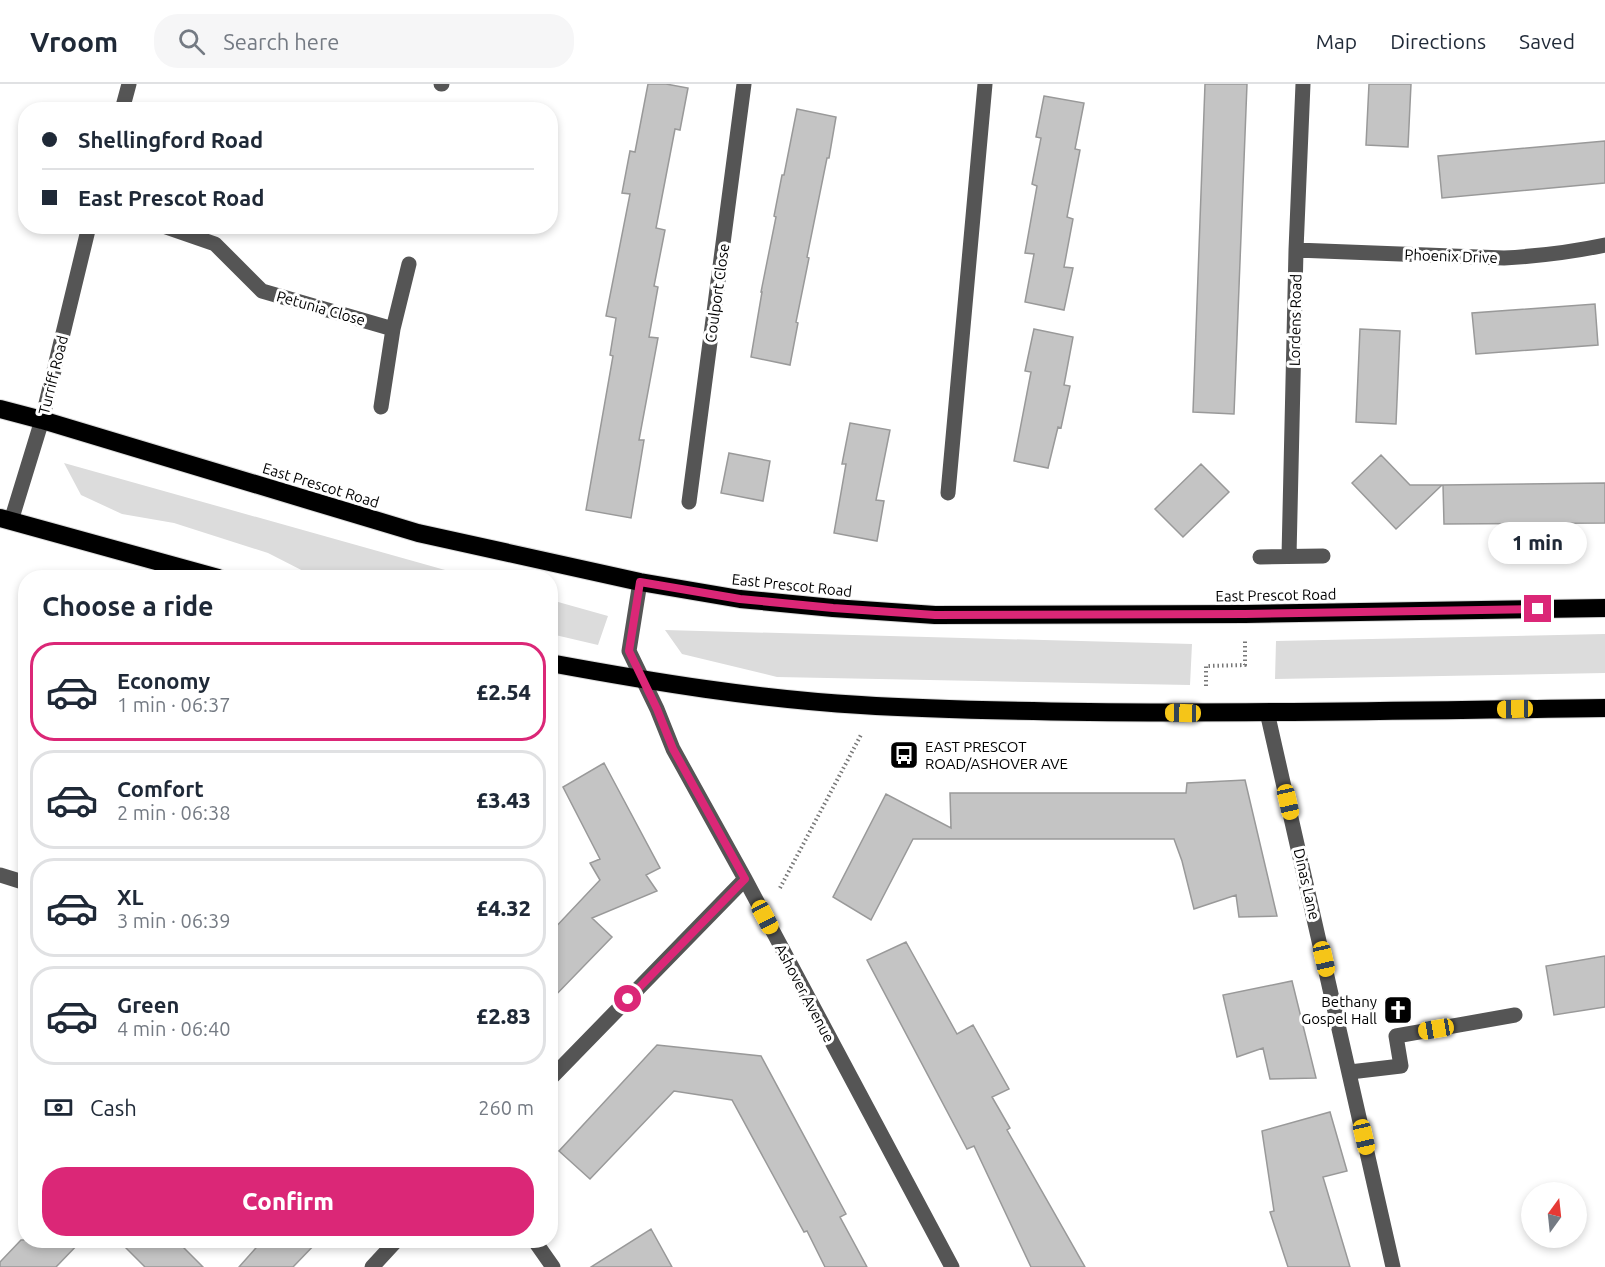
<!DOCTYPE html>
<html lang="en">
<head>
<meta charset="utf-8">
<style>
  body { margin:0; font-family:Ubuntu,sans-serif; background:#f6f6f7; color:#1f2937; height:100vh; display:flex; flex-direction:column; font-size:22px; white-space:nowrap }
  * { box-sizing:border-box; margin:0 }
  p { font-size:20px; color:#747a83 }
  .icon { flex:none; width:33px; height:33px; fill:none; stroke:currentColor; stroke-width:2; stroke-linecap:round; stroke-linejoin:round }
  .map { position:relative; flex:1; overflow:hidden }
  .details { position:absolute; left:18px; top:486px; width:540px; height:678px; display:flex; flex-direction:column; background:#fff; border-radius:24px; box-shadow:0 3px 9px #0003 }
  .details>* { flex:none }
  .banner { position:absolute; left:18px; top:18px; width:540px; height:132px; border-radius:24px; box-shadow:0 3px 9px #0003; display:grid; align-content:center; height:132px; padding:0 24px; background:#fff }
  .needle { width:39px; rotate:15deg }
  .tools { position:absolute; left:1521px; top:1098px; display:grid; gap:12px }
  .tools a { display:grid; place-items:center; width:66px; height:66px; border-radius:50%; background:#fff; box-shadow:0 3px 9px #0003; font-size:30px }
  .end { position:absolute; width:27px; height:27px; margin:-14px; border:8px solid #db2777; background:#fff; box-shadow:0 0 0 3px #fff }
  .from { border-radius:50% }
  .bubble { position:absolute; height:42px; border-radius:21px; background:#fff; box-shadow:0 3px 9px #0003; font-size:20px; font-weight:800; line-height:42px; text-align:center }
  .car { position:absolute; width:18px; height:36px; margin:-18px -9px; border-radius:8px; box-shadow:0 0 4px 2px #0007; background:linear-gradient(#f5c518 24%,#345 0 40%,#f5c518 0 76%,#345 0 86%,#f5c518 0) }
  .banner b { display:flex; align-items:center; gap:21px; height:57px; font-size:22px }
  .banner b+b { border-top:2px solid #e0e1e3 }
  .banner i { width:15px; height:15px; background:#1f2937 }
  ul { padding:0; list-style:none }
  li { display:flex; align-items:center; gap:18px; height:99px; margin:0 12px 9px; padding:0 12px; border:3px solid #e0e1e3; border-radius:24px }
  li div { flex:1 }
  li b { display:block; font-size:22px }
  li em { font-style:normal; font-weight:800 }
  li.selected { border-color:#db2777 }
  li>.icon { width:54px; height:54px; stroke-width:1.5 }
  h2 { padding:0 24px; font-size:27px; line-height:72px }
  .pay { display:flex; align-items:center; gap:15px; height:66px; padding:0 24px; font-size:22px }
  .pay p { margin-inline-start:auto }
  .primary-button { display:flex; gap:12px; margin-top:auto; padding:12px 24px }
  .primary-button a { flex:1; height:69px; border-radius:24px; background:#db2777; color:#fff; font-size:24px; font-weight:800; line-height:69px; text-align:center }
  header { display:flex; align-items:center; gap:36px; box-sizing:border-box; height:84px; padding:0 30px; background:#fff; border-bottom:2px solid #e0e1e3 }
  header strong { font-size:28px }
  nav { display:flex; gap:33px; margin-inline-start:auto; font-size:21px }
  .search { width:420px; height:54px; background:#f6f6f7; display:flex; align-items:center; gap:15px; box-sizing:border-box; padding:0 21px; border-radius:24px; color:#747a83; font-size:22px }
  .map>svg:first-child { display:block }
  .green { fill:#dcdcdc }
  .building { fill:#c4c4c4; stroke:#999; stroke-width:1.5 }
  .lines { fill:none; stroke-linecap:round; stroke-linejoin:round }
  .highway-casing { stroke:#dbdbdb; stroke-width:20 }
  .path { stroke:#777; stroke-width:4; stroke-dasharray:1.5 3; stroke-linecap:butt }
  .minor { stroke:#555; stroke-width:15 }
  .highway { stroke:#000; stroke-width:18 }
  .route { stroke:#db2777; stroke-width:8 }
  .labels { text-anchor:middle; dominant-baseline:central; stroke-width:6; stroke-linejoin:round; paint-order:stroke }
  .street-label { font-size:15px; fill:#000; stroke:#fff }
  .poi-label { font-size:15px; fill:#000; stroke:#fff; text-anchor:start }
</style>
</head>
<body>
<header>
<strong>Vroom</strong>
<div class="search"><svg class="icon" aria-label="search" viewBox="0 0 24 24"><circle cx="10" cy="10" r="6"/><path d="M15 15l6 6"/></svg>Search here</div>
<nav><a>Map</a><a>Directions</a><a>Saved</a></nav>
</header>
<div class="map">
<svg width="1605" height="1183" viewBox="0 0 1605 1183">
  <rect width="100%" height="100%" fill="#fff"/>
  <path class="green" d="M64,379L470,493H315L268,469L174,439L122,430L81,411Z
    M551,516L608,532L598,561L551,550Z
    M665,546L1192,560L1190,601L777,593L682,570Z
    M1605,550V589L1275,595L1276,557Z"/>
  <path class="building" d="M648,0H666L688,4L680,46L675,45L656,144L665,146L654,202L658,203L649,253L658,254L639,356H644L631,434L586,426L613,272L610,271L616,234L606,232L630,110L622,109L630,67L635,68Z
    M1205,0H1247L1234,330L1193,328Z
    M1369,0H1411L1408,63L1366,61Z
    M1044,12L1084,19L1075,65L1080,66L1067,133L1073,135L1064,183L1073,184L1064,226L1025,218L1034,170L1025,169L1037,102L1032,100L1041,54L1036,53Z
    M797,25L836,33L829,74H827L807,173L809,174L796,238L798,239L790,281L751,273L762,208H761L776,133L774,132L782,91H784Z
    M1605,57V99L1442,114L1438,72Z
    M1595,220L1598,261L1476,270L1472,229Z
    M1034,245L1073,253L1064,301L1070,302L1061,344L1058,343L1048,384L1014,377L1031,288L1025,287Z
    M1360,245L1400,247L1396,340L1356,338Z
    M850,339L890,346L876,416L884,417L877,457L834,449L846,380H842Z
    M729,369L770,377L763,417L721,409Z
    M1381,371L1410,401H1442L1396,445L1352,399Z
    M1201,380L1229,408L1183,453L1155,425Z
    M1605,399V439L1444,440L1443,401Z
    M604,679L660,784L646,791L657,807L592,834L612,853L550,917V849L600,796L590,779L600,775L563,703Z
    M1245,696L1277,832L1239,833L1236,811L1194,825L1182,777L1174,755H913L871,836L833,813L886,710L951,744L950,709H1186L1187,699Z
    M906,858L957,950L973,941L1009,1005L992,1013L1010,1044L1007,1046L1085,1183H1031L974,1062L967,1065L867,876Z
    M1605,872V923L1554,931L1546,882Z
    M1292,897L1316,994L1270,995L1263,964L1237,973L1223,911Z
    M657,961L761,972L846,1130L840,1133L867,1183H825L807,1147L804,1148L732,1016L674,1007L590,1095L559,1067Z
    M1330,1028L1347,1087L1323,1093L1350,1183H1288L1270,1128L1274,1127L1262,1047Z
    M651,1145L672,1183H591Z
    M21,1156H82L56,1183H0V1178Z
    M118,1156H176L203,1183H145Z
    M263,1156H319L293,1183H239Z"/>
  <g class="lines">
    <g class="highway-casing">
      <path id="highway" d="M0,325L42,336L418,449L640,498L740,515L833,524L935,531L1245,530L1605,524
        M0,434L218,494
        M550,579C653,598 757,615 861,621C937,626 1013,627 1089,628C1261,630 1433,626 1605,624"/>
    </g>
    <path class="path" d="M1206,602V582L1245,581V557
      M780,804L862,649"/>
    <path class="minor" d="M441,0H442
      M122,26L129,0
      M163,142L215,160L262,207L393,245
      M1296,166L1504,174C1539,172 1572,168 1605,161
      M381,323L393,245L409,180
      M948,409L985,0
      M689,418L744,0
      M11,437L42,336L89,142
      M1289,472L1296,166L1303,0
      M1260,473L1323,472
      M640,498L629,567L657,625L673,665L745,795L952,1183
      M1267,628L1393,1183
      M0,791L26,799
      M1350,988L1401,982L1396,952L1515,931
      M550,995L745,795
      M534,1156L553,1183
      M372,1183L397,1156"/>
    <use href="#highway" class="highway"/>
  </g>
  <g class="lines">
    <path class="route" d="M628,915L745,795L673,665L657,625L629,567L640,498L740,515L833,524L935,531L1245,530L1538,525"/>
  </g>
  <defs>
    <g id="bus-square" transform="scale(1.5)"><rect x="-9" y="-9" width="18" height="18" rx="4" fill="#000" stroke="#fff"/><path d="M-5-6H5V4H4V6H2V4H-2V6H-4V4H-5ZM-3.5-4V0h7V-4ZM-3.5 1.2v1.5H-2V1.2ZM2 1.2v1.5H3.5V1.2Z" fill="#fff"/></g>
    <g id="church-square" transform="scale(1.5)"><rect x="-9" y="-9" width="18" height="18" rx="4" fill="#000" stroke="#fff"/><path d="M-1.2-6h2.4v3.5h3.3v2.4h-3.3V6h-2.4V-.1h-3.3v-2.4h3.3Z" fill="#fff"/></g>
  </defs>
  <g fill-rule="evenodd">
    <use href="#bus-square" x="904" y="671"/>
    <use href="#church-square" x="1398" y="926"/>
  </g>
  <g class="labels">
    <g class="street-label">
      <text transform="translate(1451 172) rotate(2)">Phoenix Drive</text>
      <text transform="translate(717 209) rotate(-82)">Coulport Close</text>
      <text transform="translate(321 224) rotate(16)">Petunia Close</text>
      <text transform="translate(1295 236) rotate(-89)">Lordens Road</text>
      <text transform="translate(53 291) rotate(-76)">Turriff Road</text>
      <text transform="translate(321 401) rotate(17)">East Prescot Road</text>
      <text transform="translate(792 501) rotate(6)">East Prescot Road</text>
      <text transform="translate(1276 511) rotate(-1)">East Prescot Road</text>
      <text transform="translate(1307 800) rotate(77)">Dinas Lane</text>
      <text transform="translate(805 909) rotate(62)">Ashover Avenue</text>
    </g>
    <g class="poi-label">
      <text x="925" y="662">EAST PRESCOT<tspan x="925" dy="17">ROAD/ASHOVER AVE</tspan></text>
      <text x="1377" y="917" text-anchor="end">Bethany<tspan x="1377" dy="17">Gospel Hall</tspan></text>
    </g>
  </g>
</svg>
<div class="tools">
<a><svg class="needle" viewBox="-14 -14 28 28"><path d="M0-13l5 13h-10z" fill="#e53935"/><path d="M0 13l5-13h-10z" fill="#747a83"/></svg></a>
</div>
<i class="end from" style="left:628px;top:915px"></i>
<i class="end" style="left:1538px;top:525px"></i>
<div class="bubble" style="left:1488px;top:438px;width:99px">1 min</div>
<i class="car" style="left:1515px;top:625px;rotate:269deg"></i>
<i class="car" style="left:1183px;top:629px;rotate:271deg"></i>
<i class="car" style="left:1288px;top:718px;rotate:167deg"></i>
<i class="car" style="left:765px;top:833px;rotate:152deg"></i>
<i class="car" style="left:1324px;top:875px;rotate:167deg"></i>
<i class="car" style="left:1436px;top:945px;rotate:260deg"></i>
<i class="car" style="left:1364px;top:1053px;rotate:167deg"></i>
<div class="banner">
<b><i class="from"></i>Shellingford Road</b>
<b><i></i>East Prescot Road</b>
</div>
<section class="details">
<h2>Choose a ride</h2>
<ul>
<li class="selected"><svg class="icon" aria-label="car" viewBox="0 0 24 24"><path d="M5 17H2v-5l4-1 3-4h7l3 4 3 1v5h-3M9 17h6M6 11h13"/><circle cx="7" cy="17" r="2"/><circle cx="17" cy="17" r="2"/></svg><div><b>Economy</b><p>1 min · 06:37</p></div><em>£2.54</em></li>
<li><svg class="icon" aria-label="car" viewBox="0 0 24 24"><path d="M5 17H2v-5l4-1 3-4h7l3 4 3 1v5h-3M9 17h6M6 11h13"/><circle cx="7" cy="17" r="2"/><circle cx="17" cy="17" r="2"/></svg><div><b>Comfort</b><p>2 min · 06:38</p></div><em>£3.43</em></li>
<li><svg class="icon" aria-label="car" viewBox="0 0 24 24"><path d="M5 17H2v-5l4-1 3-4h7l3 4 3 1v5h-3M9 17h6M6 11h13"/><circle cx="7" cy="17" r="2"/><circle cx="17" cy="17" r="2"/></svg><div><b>XL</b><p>3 min · 06:39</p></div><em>£4.32</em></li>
<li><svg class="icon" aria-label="car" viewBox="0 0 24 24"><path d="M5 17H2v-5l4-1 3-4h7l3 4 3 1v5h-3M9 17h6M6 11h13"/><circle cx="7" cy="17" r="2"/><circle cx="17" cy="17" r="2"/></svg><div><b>Green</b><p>4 min · 06:40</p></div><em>£2.83</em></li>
</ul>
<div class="pay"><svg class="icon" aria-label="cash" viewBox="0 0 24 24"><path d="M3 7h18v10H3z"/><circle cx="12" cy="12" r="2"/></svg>Cash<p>260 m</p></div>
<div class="primary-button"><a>Confirm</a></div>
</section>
</div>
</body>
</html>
